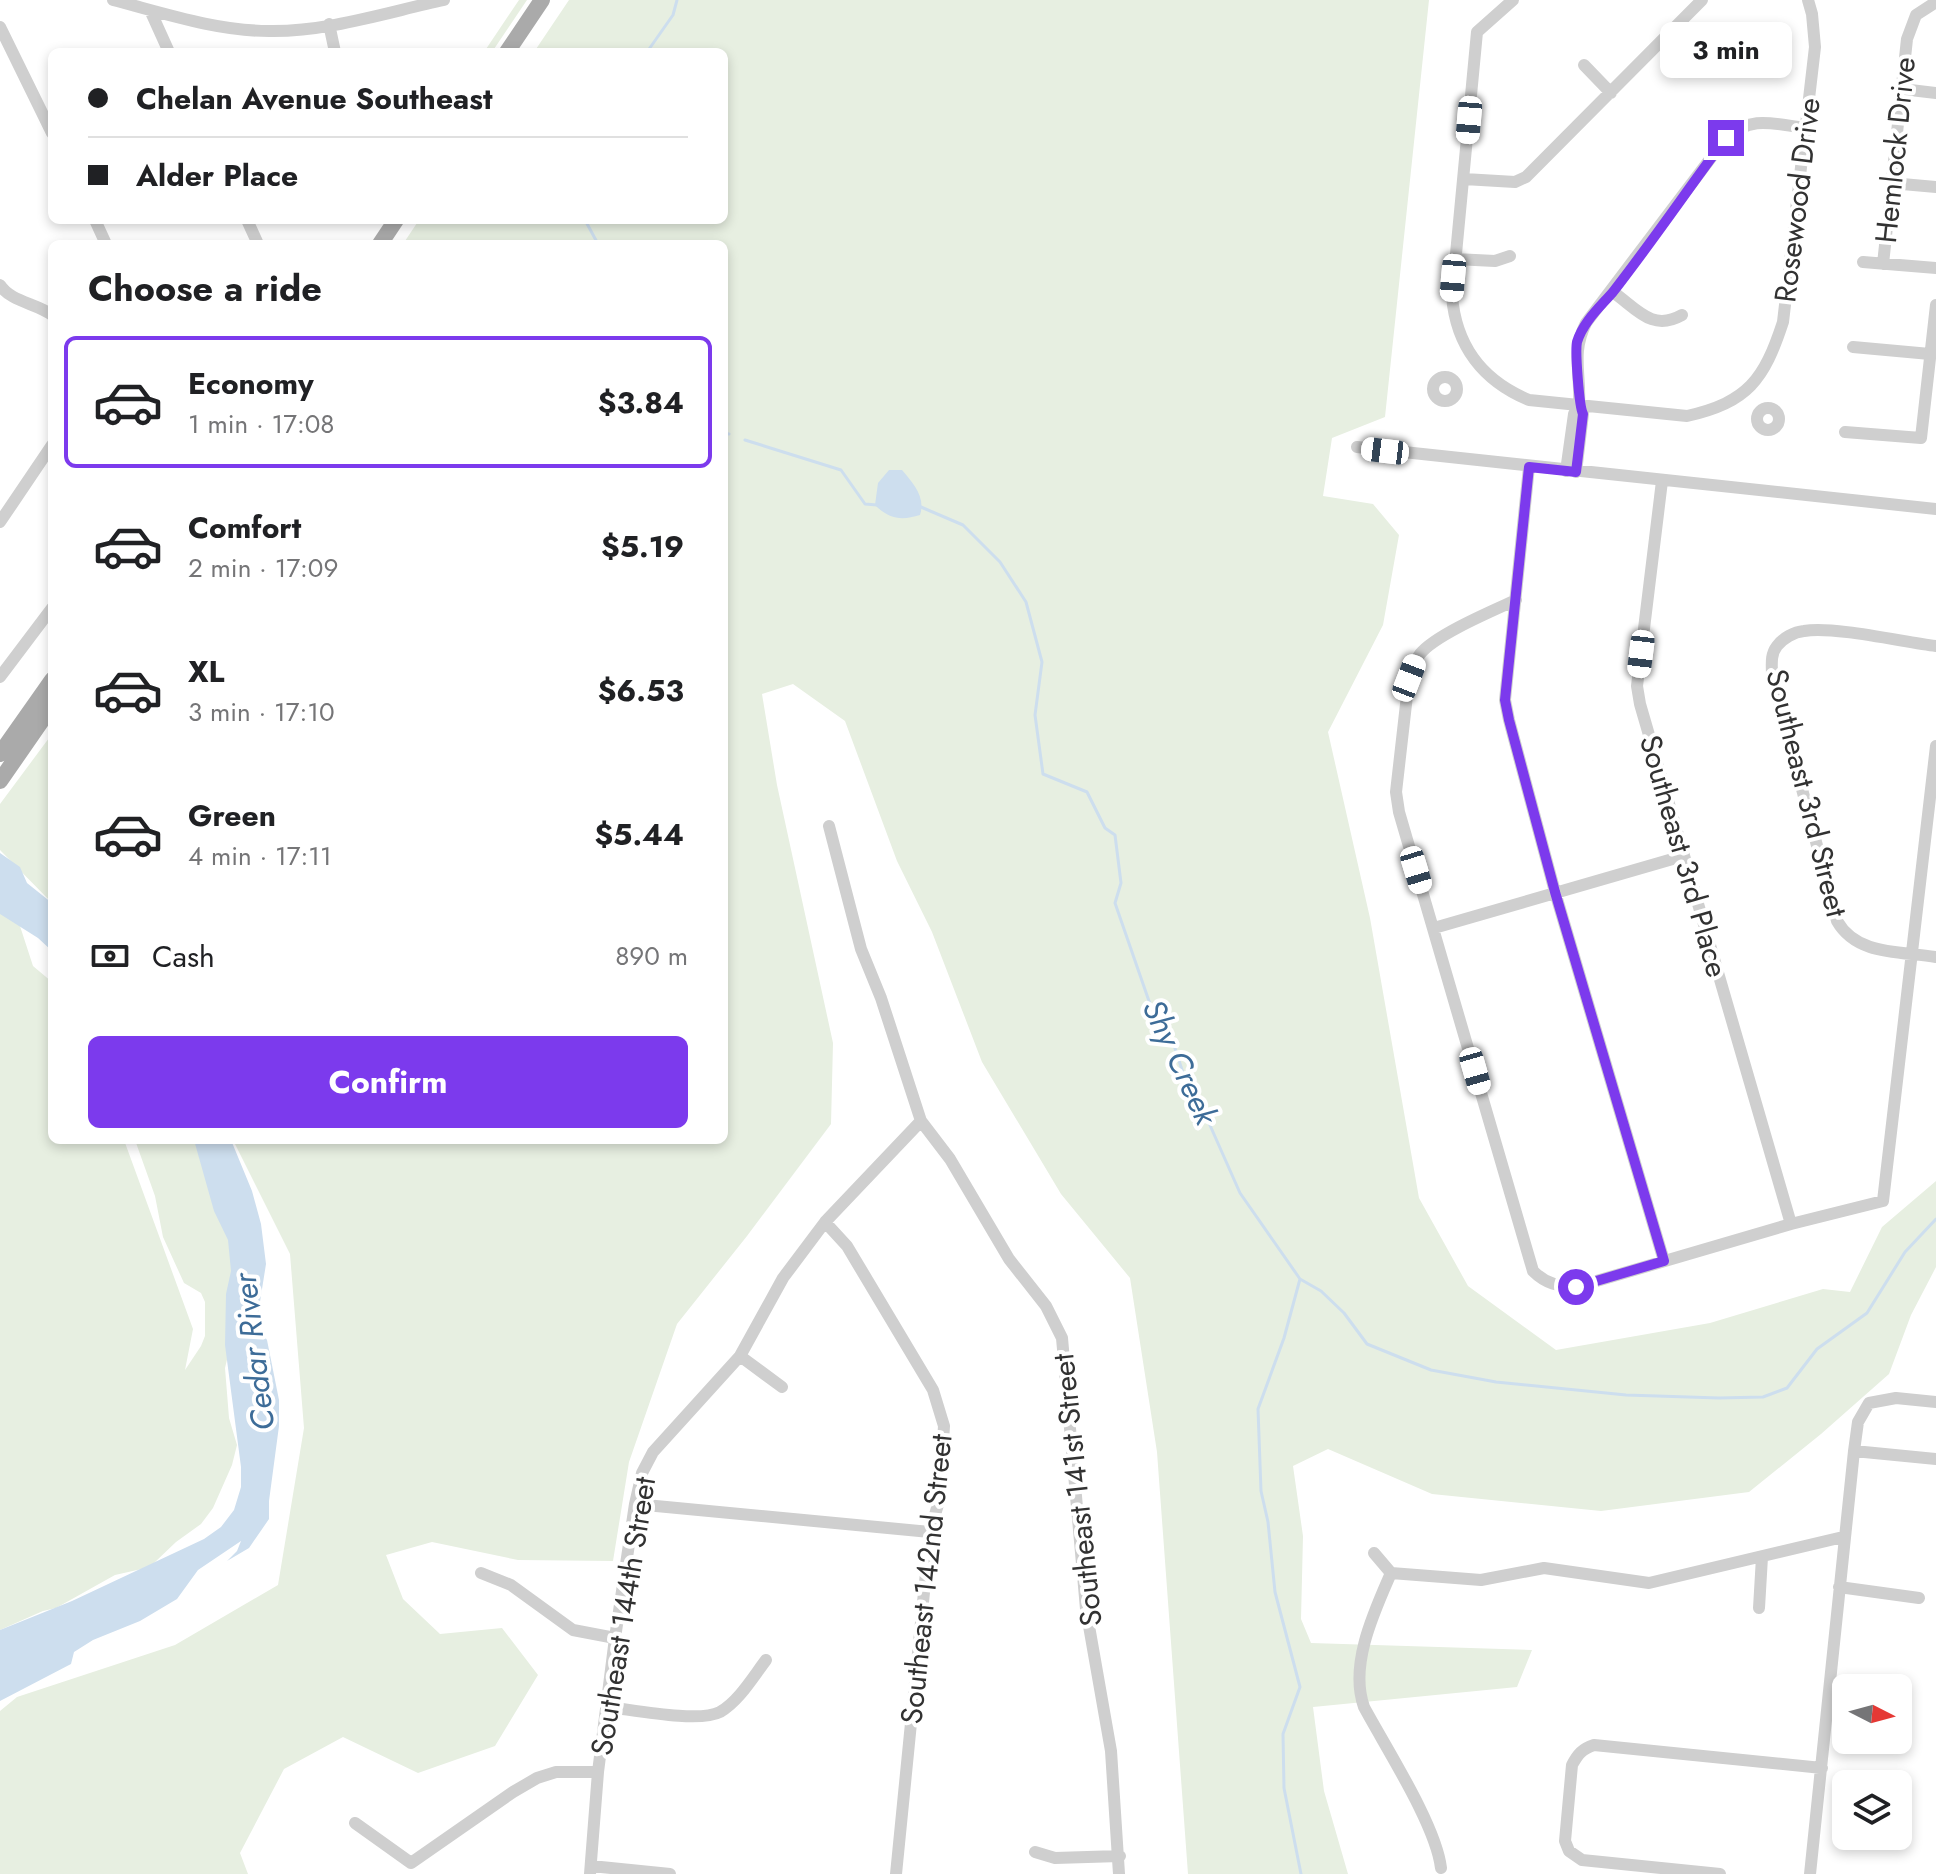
<!DOCTYPE html>
<html lang="en">
<head>
<meta charset="utf-8">
<style>
  body { margin:0; font-family:Jost,sans-serif; background:#f2f2f2; color:#202124; height:100vh; display:flex; flex-direction:column; font-size:30px; white-space:nowrap }
  * { box-sizing:border-box; margin:0 }
  p { font-size:26px; color:#757577 }
  .icon { flex:none; width:44px; height:44px; fill:none; stroke:currentColor; stroke-width:2; stroke-linecap:round; stroke-linejoin:round }
  .map { position:relative; flex:1; overflow:hidden }
  .panel { position:absolute; left:48px; top:240px; width:680px; height:904px; display:flex; flex-direction:column; background:#fff; border-radius:12px; box-shadow:0 4px 12px #0003 }
  .panel>* { flex:none }
  .top-card { position:absolute; left:48px; top:48px; width:680px; height:176px; border-radius:12px; box-shadow:0 4px 12px #0003; display:grid; align-content:center; height:176px; padding:0 40px; background:#fff }
  .needle { width:52px; rotate:96deg }
  .fabs { position:absolute; left:1832px; top:1674px; display:grid; gap:16px }
  .fabs a { display:grid; place-items:center; width:80px; height:80px; border-radius:12px; background:#fff; box-shadow:0 4px 12px #0003; font-size:40px }
  .end { position:absolute; width:36px; height:36px; margin:-18px; border:10px solid #7c3aed; background:#fff; box-shadow:0 0 0 4px #fff }
  .from { border-radius:50% }
  .bubble { position:absolute; height:56px; border-radius:12px; background:#fff; box-shadow:0 4px 12px #0003; font-size:26px; font-weight:700; line-height:56px; text-align:center }
  .car { position:absolute; width:24px; height:48px; margin:-24px -12px; border-radius:10px; box-shadow:0 0 6px 2px #0007; background:linear-gradient(#fff 24%,#345 0 40%,#fff 0 76%,#345 0 86%,#fff 0) }
  .top-card b { display:flex; align-items:center; gap:28px; height:76px; font-size:30px }
  .top-card b+b { border-top:2px solid #e0e0e0 }
  .top-card i { width:20px; height:20px; background:#202124 }
  ul { padding:0; list-style:none }
  li { display:flex; align-items:center; gap:24px; height:132px; margin:0 16px 12px; padding:0 24px; border:4px solid transparent; border-radius:12px }
  li div { flex:1 }
  li b { display:block; font-size:30px }
  li em { font-style:normal; font-weight:700 }
  li.on { border-color:#7c3aed }
  li>.icon { width:72px; height:72px; stroke-width:1.5 }
  h2 { padding:0 40px; font-size:36px; line-height:96px }
  .pay { display:flex; align-items:center; gap:20px; height:88px; padding:0 40px; font-size:30px }
  .pay p { margin-inline-start:auto }
  .button { display:flex; gap:16px; margin-top:auto; padding:16px 40px }
  .button a { flex:1; height:92px; border-radius:12px; background:#7c3aed; color:#fff; font-size:32px; font-weight:700; line-height:92px; text-align:center }
  .map>svg:first-child { display:block }
  .green { fill:#e7efe1 }
  .water { fill:#cddeee }
  .lines { fill:none; stroke-linecap:round; stroke-linejoin:round }
  .stream { stroke:#cddeee; stroke-width:3 }
  .minor { stroke:#cfcfcf; stroke-width:12 }
  .major { stroke:#aaa; stroke-width:16 }
  .route { stroke:#7c3aed; stroke-width:10 }
  .labels { text-anchor:middle; dominant-baseline:central; stroke-width:8; stroke-linejoin:round; paint-order:stroke }
  .street-label { font-size:30px; fill:#323232; stroke:#fff }
  .water-label { font-size:32px; font-style:italic; fill:#3d6c98; stroke:#fff }
</style>
</head>
<body>
<div class="map">
<svg width="1936" height="1874" viewBox="0 0 1936 1874">
  <rect width="100%" height="100%" fill="#fff"/>
  <path class="green" d="M519,0H527L492,52H484Z
    M569,0H1429L1385,417L1332,438L1323,496L1373,504L1399,535L1383,625L1328,732L1370,918L1419,1198L1468,1286L1556,1350L1710,1323L1823,1289L1850,1292L1882,1227L1936,1181V1267L1911,1315L1889,1374L1821,1434L1749,1492L1601,1511L1432,1494L1328,1449L1293,1466L1303,1536L1301,1619L1311,1643L1532,1650L1517,1687L1313,1707L1324,1791L1348,1874H1188L1157,1452L1130,1278L1061,1194L982,1062L932,932L897,861L845,721L793,684L762,694L777,785L833,1043L831,1124L747,1236L677,1324L629,1462L613,1561L518,1560L432,1542L386,1555L403,1599L440,1634L502,1628L538,1675L495,1746L418,1773L343,1737L284,1769L240,1853L248,1874H0V1711L17,1697L175,1645L278,1585L304,1428L290,1254L233,1140H724V244H403L419,220H724V52H534Z
    M52,734V903L0,850V804Z
    M0,893L19,923L33,966L52,982V1140H124L193,1329L185,1370L201,1346L205,1336V1302L201,1293L184,1283L163,1237L155,1196L135,1140H198L235,1220L230,1347L225,1368L229,1418L237,1445L232,1465L213,1508L201,1524L176,1542L154,1563L146,1568L115,1575L56,1608L43,1611L0,1630Z"/>
  <path class="water" d="M889,470H902C913,483 926,497 920,515C901,521 889,519 875,505L878,483Z
    M0,853L20,867L27,883L52,903V951L38,938L0,914Z
    M194,1140H231L252,1191L261,1224L266,1264L259,1308L258,1327L267,1340L279,1400V1426L269,1501V1519L249,1548L227,1561L237,1551L241,1541L198,1570L177,1599L140,1621L93,1640L74,1652L71,1664L0,1701V1630L72,1601L204,1539L221,1527L234,1510L241,1487V1467L225,1345L226,1294L231,1271L228,1240L214,1211Z"/>
  <g class="lines">
    <path class="stream" d="M647,52L673,15L677,0
      M585,220L598,244
      M724,433L729,434
      M745,440L841,470L865,504L877,505
      M921,507L963,525L1000,562L1026,602L1042,662L1035,715L1043,774L1087,792L1105,828L1115,835L1121,883L1115,903L1150,1004L1172,1039L1193,1104L1209,1123L1240,1193L1300,1279L1284,1338L1258,1409L1261,1491L1268,1522L1275,1592L1300,1687L1283,1734L1284,1788L1301,1874
      M1300,1279L1321,1291L1344,1313L1367,1344L1431,1370L1496,1382L1626,1395L1719,1398L1763,1397L1787,1388L1817,1349L1867,1313L1905,1252L1936,1219"/>
    <path class="minor" d="M113,0C163,13 217,31 269,31C327,32 388,12 444,0
      M1513,0L1477,32L1452,296C1456,346 1483,381 1529,400L1687,416C1748,402 1764,380 1783,322L1815,47L1812,14L1808,0
      M150,10L169,52
      M329,24L335,52
      M0,27L52,133
      M1584,65L1611,93
      M1902,89L1936,93
      M1464,179L1515,182L1526,177L1702,0
      M1891,183L1936,187
      M95,220L106,244
      M247,220L258,244
      M1455,259L1495,261L1510,256
      M1863,262L1936,268
      M1883,264L1907,39L1916,15L1936,2
      M0,285C11,302 36,303 52,315
      M1613,292C1637,309 1652,332 1682,315
      M1853,347L1930,354
      M1433 389a12 12 0 1 1 24 0a12 12 0 1 1-24 0Z
      M1579,406C1581,374 1571,353 1586,323L1726,138C1752,115 1773,124 1805,128
      M1757 419a11 11 0 1 1 22 0a11 11 0 1 1-22 0Z
      M1845,432L1921,438L1936,305
      M1357,447L1936,509
      M1529,467L1505,700L1509,720L1555,892L1664,1261
      M1566,471L1574,414L1579,406L1583,414L1576,472
      M1662,481L1637,686L1640,704L1791,1224
      M0,522L52,445
      M1516,600C1492,611 1435,635 1420,654C1415,661 1412,669 1409,678L1396,792L1399,812L1533,1271C1546,1284 1558,1286 1576,1287L1791,1224L1883,1201L1936,746
      M1936,646C1903,642 1834,626 1804,631C1794,632 1783,638 1777,646C1770,655 1772,665 1772,676L1837,921C1857,956 1901,951 1936,957
      M0,677L52,608
      M829,826L861,949L881,998L921,1121L950,1159L1009,1259L1046,1306L1062,1338L1086,1609L1111,1751L1119,1874
      M1434,928L1683,856
      M825,1222L847,1246L933,1390L944,1426L939,1501L930,1532L896,1874
      M740,1356L782,1387
      M1854,1451L1936,1459
      M635,1504L930,1532
      M1374,1553L1391,1573L1481,1580L1544,1568L1649,1583L1843,1537
      M481,1573L511,1585L573,1630L615,1638
      M1391,1573C1374,1612 1349,1665 1364,1707C1386,1748 1436,1825 1441,1868
      M1839,1587L1919,1598
      M1759,1608L1762,1557
      M608,1707C634,1710 699,1723 720,1712C739,1701 753,1677 766,1660
      M355,1823L411,1863
      M1035,1852L1055,1858L1120,1856
      M411,1863L513,1792L537,1778L556,1772H598
      M591,1866L670,1874
      M590,1874L598,1772L615,1638L635,1504L642,1473L653,1452L740,1356L783,1278L825,1222L921,1121
      M1720,1874L1582,1860L1569,1851L1565,1841L1572,1765C1578,1754 1582,1749 1594,1745L1822,1768
      M1810,1874L1854,1451L1858,1422L1869,1403L1896,1398L1936,1402"/>
    <path class="major" d="M507,52L542,0
      M380,244L396,220
      M0,754L52,680
      M0,781L52,706"/>
  </g>
  <g class="lines">
    <path class="route" d="M1576,1287L1664,1261L1555,892L1509,720L1505,700L1529,467L1576,472L1583,414C1579,406 1575,351 1577,342C1583,322 1600,307 1613,292C1652,242 1688,189 1726,138"/>
  </g>
  <g class="labels">
    <g class="street-label">
      <text transform="translate(1895 150) rotate(-84)">Hemlock Drive</text>
      <text transform="translate(1797 200) rotate(-83)">Rosewood Drive</text>
      <text transform="translate(1807 793) rotate(76)">Southeast 3rd Street</text>
      <text transform="translate(1684 856) rotate(74)">Southeast 3rd Place</text>
      <text transform="translate(1077 1490) rotate(-96)">Southeast 141st Street</text>
      <text transform="translate(926 1579) rotate(-84)">Southeast 142nd Street</text>
      <text transform="translate(623 1616) rotate(-81)">Southeast 144th Street</text>
    </g>
    <g class="water-label">
      <text transform="translate(1180 1062) rotate(65)">Shy Creek</text>
      <text transform="translate(254 1352) rotate(-97)">Cedar River</text>
    </g>
  </g>
</svg>
<div class="fabs">
<a><svg class="needle" viewBox="-14 -14 28 28"><path d="M0-13l5 13h-10z" fill="#e53935"/><path d="M0 13l5-13h-10z" fill="#757577"/></svg></a>
<a><svg class="icon" aria-label="layers" viewBox="0 0 24 24"><path d="M12 4l9 5-9 5-9-5zM3 14l9 5 9-5"/></svg></a>
</div>
<i class="end from" style="left:1576px;top:1287px"></i>
<i class="end" style="left:1726px;top:138px"></i>
<div class="bubble" style="left:1660px;top:22px;width:132px">3 min</div>
<i class="car" style="left:1469px;top:120px;rotate:185deg"></i>
<i class="car" style="left:1453px;top:278px;rotate:185deg"></i>
<i class="car" style="left:1385px;top:451px;rotate:277deg"></i>
<i class="car" style="left:1641px;top:654px;rotate:187deg"></i>
<i class="car" style="left:1409px;top:678px;rotate:21deg"></i>
<i class="car" style="left:1416px;top:870px;rotate:163deg"></i>
<i class="car" style="left:1475px;top:1071px;rotate:164deg"></i>
<div class="top-card">
<b><i class="from"></i>Chelan Avenue Southeast</b>
<b><i></i>Alder Place</b>
</div>
<section class="panel">
<h2>Choose a ride</h2>
<ul>
<li class="on"><svg class="icon" aria-label="car" viewBox="0 0 24 24"><path d="M5 17H2v-5l4-1 3-4h7l3 4 3 1v5h-3M9 17h6M6 11h13"/><circle cx="7" cy="17" r="2"/><circle cx="17" cy="17" r="2"/></svg><div><b>Economy</b><p>1 min · 17:08</p></div><em>$3.84</em></li>
<li><svg class="icon" aria-label="car" viewBox="0 0 24 24"><path d="M5 17H2v-5l4-1 3-4h7l3 4 3 1v5h-3M9 17h6M6 11h13"/><circle cx="7" cy="17" r="2"/><circle cx="17" cy="17" r="2"/></svg><div><b>Comfort</b><p>2 min · 17:09</p></div><em>$5.19</em></li>
<li><svg class="icon" aria-label="car" viewBox="0 0 24 24"><path d="M5 17H2v-5l4-1 3-4h7l3 4 3 1v5h-3M9 17h6M6 11h13"/><circle cx="7" cy="17" r="2"/><circle cx="17" cy="17" r="2"/></svg><div><b>XL</b><p>3 min · 17:10</p></div><em>$6.53</em></li>
<li><svg class="icon" aria-label="car" viewBox="0 0 24 24"><path d="M5 17H2v-5l4-1 3-4h7l3 4 3 1v5h-3M9 17h6M6 11h13"/><circle cx="7" cy="17" r="2"/><circle cx="17" cy="17" r="2"/></svg><div><b>Green</b><p>4 min · 17:11</p></div><em>$5.44</em></li>
</ul>
<div class="pay"><svg class="icon" aria-label="cash" viewBox="0 0 24 24"><path d="M3 7h18v10H3z"/><circle cx="12" cy="12" r="2"/></svg>Cash<p>890 m</p></div>
<div class="button"><a>Confirm</a></div>
</section>
</div>
</body>
</html>
